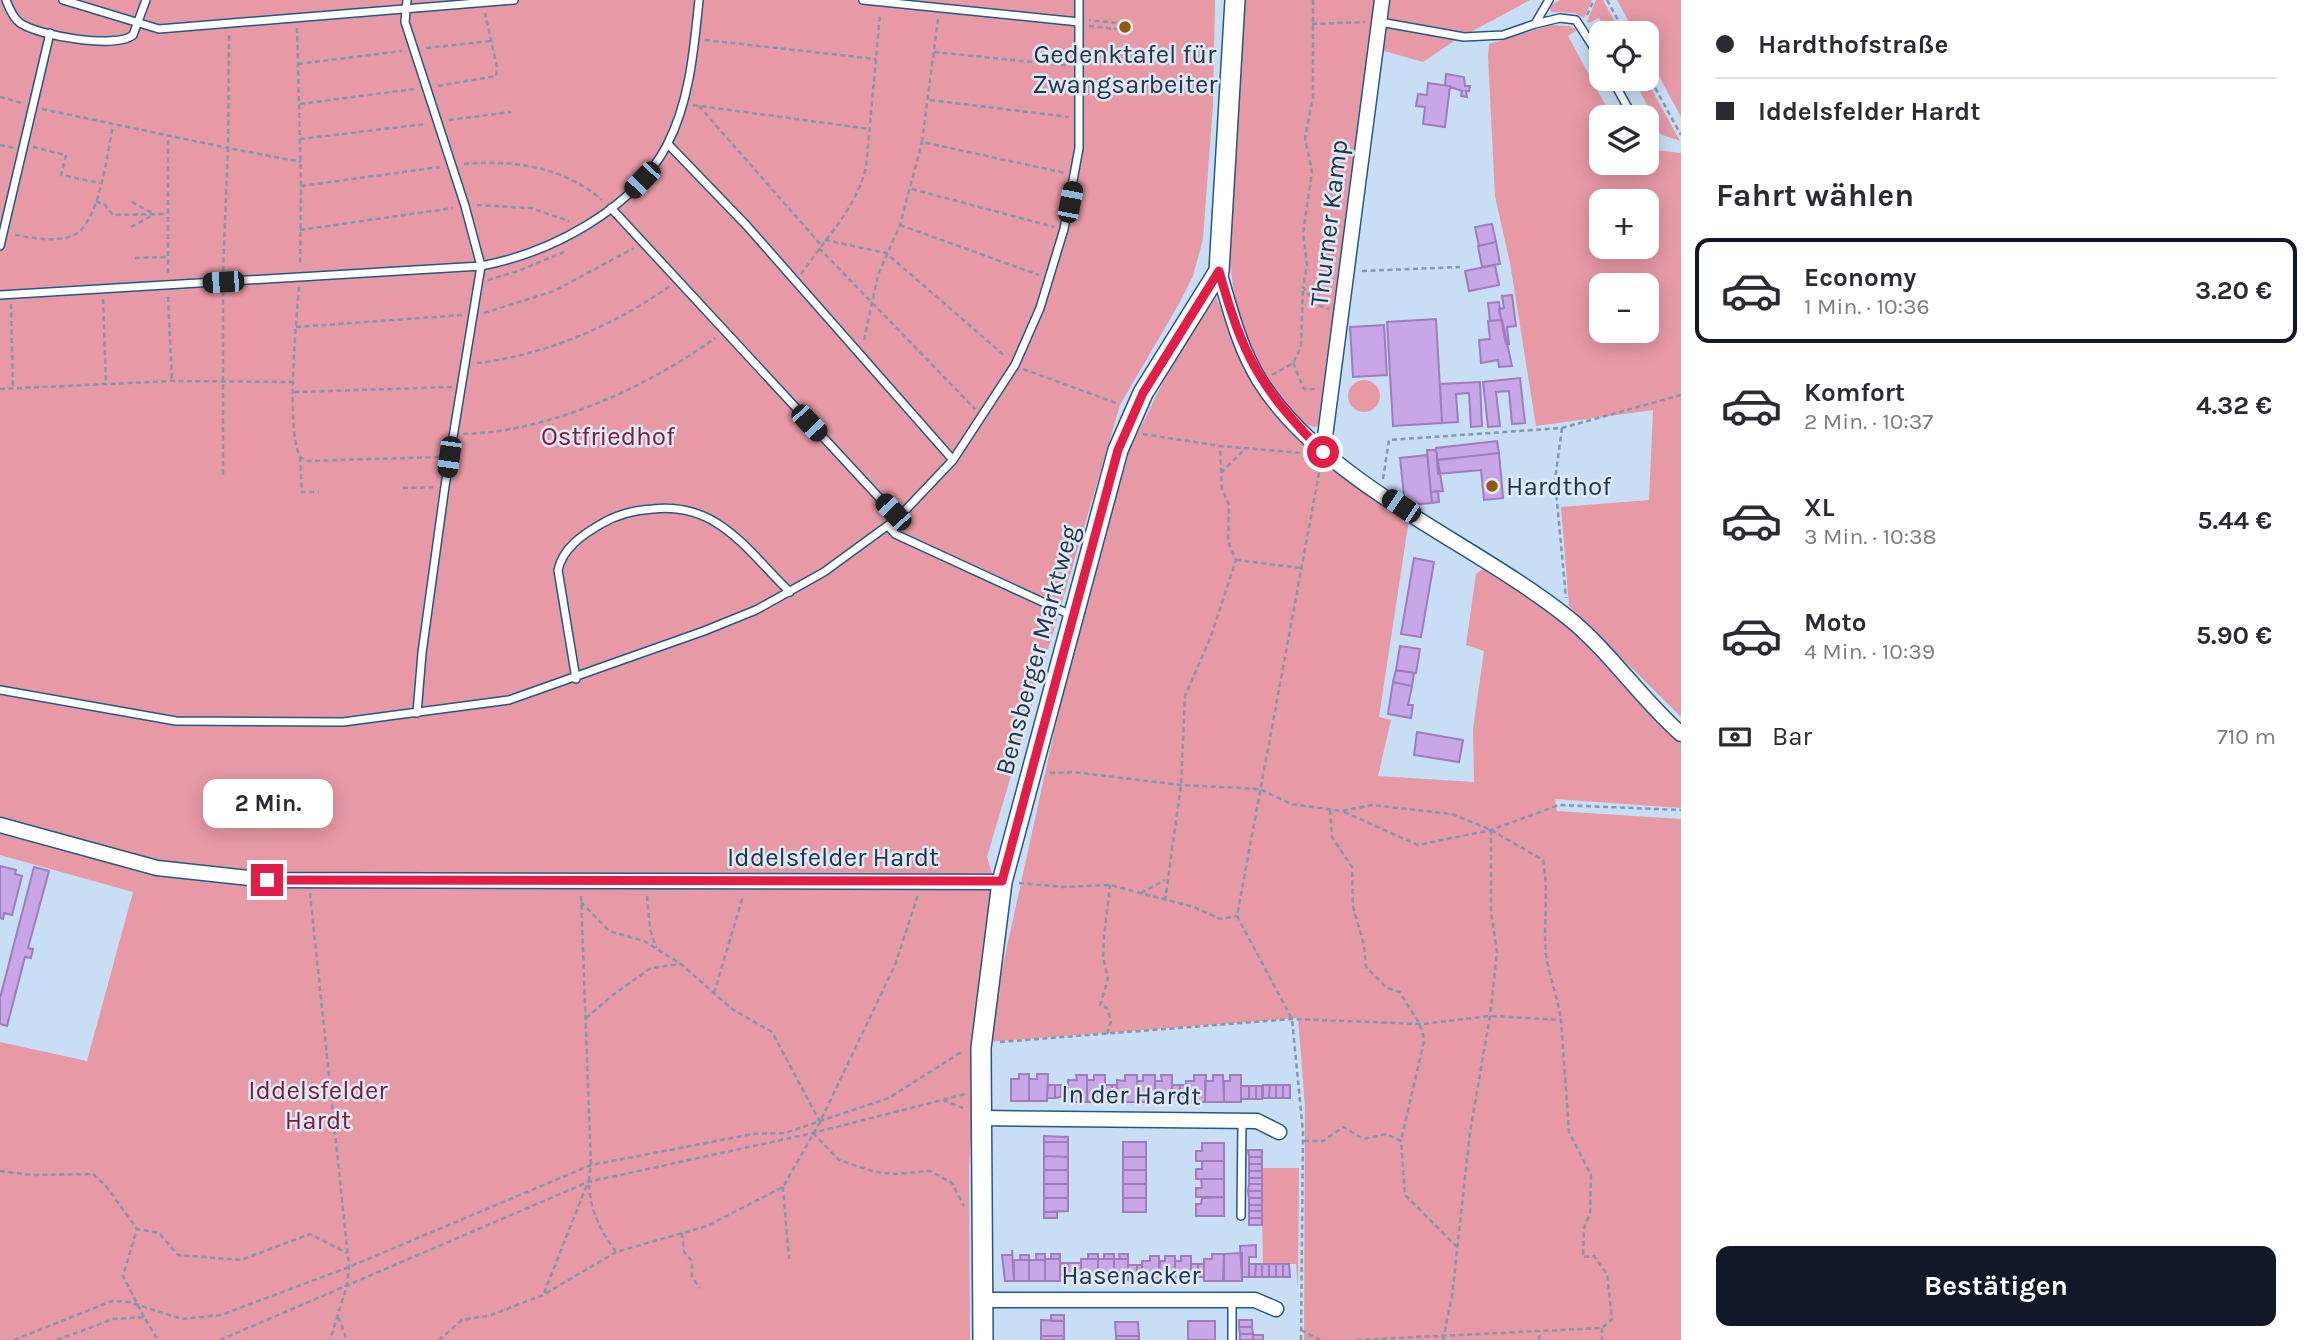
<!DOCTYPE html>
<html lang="de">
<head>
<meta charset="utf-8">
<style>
  body { margin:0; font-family:Karla,sans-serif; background:#f7f7f7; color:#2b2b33; height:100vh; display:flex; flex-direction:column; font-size:26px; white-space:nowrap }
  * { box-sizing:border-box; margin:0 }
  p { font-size:23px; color:#7c7c81 }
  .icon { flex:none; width:38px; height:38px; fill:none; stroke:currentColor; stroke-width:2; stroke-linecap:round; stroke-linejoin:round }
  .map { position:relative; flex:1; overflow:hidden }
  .panel { display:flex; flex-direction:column; background:#fff; width:630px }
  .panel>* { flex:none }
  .guide { display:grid; align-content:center; height:154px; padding:0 35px; background:#fff }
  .buttons { position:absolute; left:1589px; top:21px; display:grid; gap:14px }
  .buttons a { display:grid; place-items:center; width:70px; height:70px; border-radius:14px; background:#fff; box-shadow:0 4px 18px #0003; font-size:35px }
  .end { position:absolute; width:32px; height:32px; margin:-16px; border:9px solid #e11d48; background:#fff; box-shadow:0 0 0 4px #fff }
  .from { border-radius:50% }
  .bubble { position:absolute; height:49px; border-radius:14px; background:#fff; box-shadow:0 4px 18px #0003; font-size:23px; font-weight:700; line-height:49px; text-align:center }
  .car { position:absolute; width:21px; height:42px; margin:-21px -10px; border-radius:9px; box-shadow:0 0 5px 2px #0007; background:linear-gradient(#222 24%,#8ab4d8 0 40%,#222 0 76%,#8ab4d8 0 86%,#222 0) }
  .guide b { display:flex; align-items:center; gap:24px; height:66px; font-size:26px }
  .guide b+b { border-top:2px solid #e1e1e2 }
  .guide i { width:18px; height:18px; background:#2b2b33 }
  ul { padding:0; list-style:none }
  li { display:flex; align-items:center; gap:21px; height:105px; margin:0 14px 10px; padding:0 21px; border:4px solid transparent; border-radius:14px }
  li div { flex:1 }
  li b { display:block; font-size:26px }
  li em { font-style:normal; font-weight:700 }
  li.selected { border-color:#111827 }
  li>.icon { width:63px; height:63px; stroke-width:1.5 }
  h2 { padding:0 35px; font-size:32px; line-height:84px }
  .pay { display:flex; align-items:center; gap:18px; height:77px; padding:0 35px; font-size:26px }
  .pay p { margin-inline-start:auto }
  .button { display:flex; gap:14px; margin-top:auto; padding:14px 35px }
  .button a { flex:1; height:80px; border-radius:14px; background:#111827; color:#fff; font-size:28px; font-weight:700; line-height:80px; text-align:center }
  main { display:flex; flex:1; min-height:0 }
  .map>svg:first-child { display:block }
  .green { fill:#e799a6; fill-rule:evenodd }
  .building { fill:#c9a6e8; stroke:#9e7dba; stroke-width:2 }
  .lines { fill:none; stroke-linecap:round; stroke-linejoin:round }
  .lane-casing { stroke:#225888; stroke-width:10 }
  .street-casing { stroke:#225888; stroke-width:17 }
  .secondary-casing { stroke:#225888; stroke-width:22 }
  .path { stroke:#8298ae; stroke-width:2.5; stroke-dasharray:5 3.5; stroke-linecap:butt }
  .lane { stroke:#fff; stroke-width:7 }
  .street { stroke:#fff; stroke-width:14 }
  .secondary { stroke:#fff; stroke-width:19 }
  .route { stroke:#e11d48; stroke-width:9 }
  .poi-dot { fill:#905b0f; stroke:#dee9f5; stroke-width:2.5 }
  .labels { text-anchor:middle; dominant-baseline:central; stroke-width:5; stroke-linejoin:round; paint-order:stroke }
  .poi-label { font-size:26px; fill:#20364c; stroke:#dee9f5 }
  .street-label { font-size:26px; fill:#20364c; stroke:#dee9f5 }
  .park-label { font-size:26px; fill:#7a1b37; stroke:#dee9f5 }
</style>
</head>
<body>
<main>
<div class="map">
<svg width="1681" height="1340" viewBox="0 0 1681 1340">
  <rect width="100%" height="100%" fill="#c8def4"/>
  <path class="green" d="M0,0H1215L1213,105L1203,239L1193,276L1180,302L1120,405L987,857L996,886L978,1043L969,1168L970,1340H0V1042L87,1061L133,892L0,855Z
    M1241,0H1378L1323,423L1315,427C1304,426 1297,415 1290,407C1251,365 1234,315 1230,259Z
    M1385,0H1530L1454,41L1423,62L1377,49Z
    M1560,0H1592L1584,18L1575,13L1551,12L1550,6Z
    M1596,0H1603L1621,33H1608L1599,18L1589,23L1587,21Z
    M1617,0H1681V117L1647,54V33H1635Z
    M1551,25L1570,26L1577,30L1568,36L1612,117H1601V163H1647V149L1681,153V717L1569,606L1561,507L1649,500L1653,410L1536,426L1510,263L1495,196L1488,57L1489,44ZM1601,201H1647V247H1601ZM1601,285H1647V331H1601Z
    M1633,79H1646L1680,141L1648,130L1647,122L1654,117Z
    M1216,297L1237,348L1270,404L1409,519L1379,717L1391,720L1378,776L1474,782L1473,729L1484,651L1466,645L1476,574L1485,567L1557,616L1681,737V808L1555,799L1557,811L1681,819V1340H1304L1305,1106L1298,1018L986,1042L1079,619L1125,459L1169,370Z
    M1348 396a16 16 0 1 1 32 0a16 16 0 1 1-32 0Z
    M1261,1168H1299L1298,1288L1296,1264H1263Z"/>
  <path class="building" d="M1446,74L1464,77L1465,86H1470L1469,91H1466L1467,97L1461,96L1462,91L1445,85Z
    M1428,83L1450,86L1445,127L1423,124L1425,107L1416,106L1418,94L1427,95Z
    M1492,224L1496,242L1479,246L1475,227Z
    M1496,242L1500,264L1482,267L1478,246Z
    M1495,265L1499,285L1469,291L1465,271Z
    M1512,295L1516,326L1507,327L1509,344H1506L1499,309L1504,308L1502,296Z
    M1499,302L1501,320L1490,321L1488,303Z
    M1436,319L1442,423L1393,426L1387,322Z
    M1502,320L1512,366L1499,367L1498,360L1481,363L1479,340L1490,339L1488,321Z
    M1384,325L1387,375L1353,377L1350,327Z
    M1520,378L1525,423L1512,424L1509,391L1496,392L1500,426L1488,427L1483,382Z
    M1480,382L1482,426L1471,427L1469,393L1456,394L1458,422L1442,423L1440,384Z
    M1497,441L1499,453L1437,460L1436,448Z
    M1427,450H1436L1443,491L1431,492Z
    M1499,453L1503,498L1484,500L1481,470L1438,474L1437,460Z
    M1427,455L1432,503L1405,505L1400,458Z
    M1438,491L1439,502L1432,503L1431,492Z
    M1414,558L1434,562L1421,637L1401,634Z
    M1400,646L1420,649L1416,673L1396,670Z
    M1396,670L1414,673L1412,686L1393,682Z
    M1393,682L1412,686L1408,705H1413L1411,718L1388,714Z
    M1417,732L1463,740L1459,762L1414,755Z
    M0,866L16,870L15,874L22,876L12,915L4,913L3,919L0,918Z
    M34,867L49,871L28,948L33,949L31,958L25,957L7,1026L0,1024V998Z
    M1019,1074H1029V1101H1011V1079H1019Z
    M1037,1074H1048L1047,1101H1029V1079H1037Z
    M1076,1075H1087V1102H1068V1080H1077Z
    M1094,1075H1105V1102H1087V1080H1094Z
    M1125,1075H1137V1102H1117V1080L1125,1081Z
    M1143,1075H1155V1102H1137V1081H1143Z
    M1161,1075H1172V1102H1155V1081H1162Z
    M1194,1075H1206L1205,1102H1186V1081H1194Z
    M1213,1075H1223L1224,1102H1205V1081H1213Z
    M1230,1075H1241V1102H1224V1081H1230Z
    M1048,1085H1055V1098H1047Z
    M1055,1085H1061V1097L1055,1098Z
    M1061,1085H1068V1097H1061Z
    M1105,1085H1112V1097H1105Z
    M1112,1085H1117V1097H1112Z
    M1172,1085H1180V1097H1172Z
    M1180,1085H1186V1097H1180Z
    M1263,1085H1270L1269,1098H1263Z
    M1270,1085H1276V1098H1269Z
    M1276,1085H1283V1098H1276Z
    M1283,1085H1290V1098H1283Z
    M1241,1086H1249V1099H1241Z
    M1249,1086H1256V1099H1249Z
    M1256,1086H1262V1099H1256Z
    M1044,1136L1068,1137V1142H1044Z
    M1044,1142H1068V1157L1044,1156Z
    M1123,1142H1146V1157H1123Z
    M1202,1143H1224V1161H1196V1151H1202Z
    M1248,1150H1262V1157H1249Z
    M1044,1156L1068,1157V1170H1044Z
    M1123,1157H1146V1170H1123Z
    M1249,1157H1262V1164H1249Z
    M1202,1161H1224V1179H1196V1169H1202Z
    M1249,1164H1262V1171H1249Z
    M1044,1170H1068V1184H1044Z
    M1123,1170H1146V1184H1123Z
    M1249,1171H1262V1178H1249Z
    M1249,1178H1262V1184H1249Z
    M1201,1179H1224V1197H1196V1188H1202Z
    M1044,1184H1068V1198H1044Z
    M1123,1184H1146V1198H1123Z
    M1249,1184H1262V1191H1248Z
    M1248,1191H1262V1198H1249Z
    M1224,1197V1216H1196V1204H1201L1202,1198Z
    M1044,1198H1068V1211L1044,1212Z
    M1123,1198H1146V1212H1123Z
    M1249,1198H1262V1205H1249Z
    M1249,1205H1262V1211H1249Z
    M1249,1211H1262V1218H1249Z
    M1044,1212H1057V1218H1044Z
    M1249,1218H1262V1225H1249Z
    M1256,1245V1257H1249V1277H1242L1240,1246Z
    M1012,1250L1014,1281H1005L1002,1255H1012Z
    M1240,1253H1242V1281H1224V1254Z
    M1036,1254H1045V1260H1036Z
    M1051,1254H1060V1259H1051Z
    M1088,1254H1098V1259H1088Z
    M1104,1254H1114V1259H1104Z
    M1119,1254H1128V1259H1120Z
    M1212,1254H1224L1223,1281H1204V1259H1212Z
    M1020,1255H1029V1260H1020Z
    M1150,1256H1159V1281H1142V1261H1150Z
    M1165,1256H1175V1281H1159L1160,1261H1165Z
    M1181,1256H1191V1281H1175V1261H1181Z
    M1045,1259H1060V1281H1045Z
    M1081,1259H1098V1280H1081Z
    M1098,1259H1114V1280H1098Z
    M1114,1259H1128V1280H1114Z
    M1014,1260H1029V1281H1014Z
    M1029,1260H1045V1281H1029Z
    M1060,1263H1068V1275H1060Z
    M1068,1263H1075V1275H1068Z
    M1075,1263H1081V1275H1075Z
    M1191,1264H1198V1277H1191Z
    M1198,1264H1204V1277H1198Z
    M1249,1264H1256L1255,1277H1249Z
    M1256,1264H1262V1277H1255Z
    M1262,1264H1269V1277H1262Z
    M1269,1264H1276V1277H1269Z
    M1276,1264H1283V1277H1276Z
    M1283,1264H1289L1290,1277H1283Z
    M1128,1265H1137V1277H1128Z
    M1137,1265H1142V1277H1137Z
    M1051,1315H1064V1321H1051Z
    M1041,1320L1064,1321V1336H1041Z
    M1239,1320H1252V1327H1239Z
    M1188,1321H1215V1340H1188Z
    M1115,1322H1138L1139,1336H1116Z
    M1239,1327H1252L1253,1334H1240Z
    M1240,1334H1253V1340H1240Z
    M1253,1335H1263V1340H1253Z
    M1041,1336H1064V1340H1041Z
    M1116,1336H1139V1340H1116Z"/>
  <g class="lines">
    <g class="lane-casing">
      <path id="lane" d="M6,0C9,8 13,18 20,23C39,36 116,49 133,35L146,0
        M63,0L159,29L514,0
        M407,0L405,22L465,206L481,266L445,486L422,653L417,713
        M863,0L1079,22
        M1380,22L1464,37L1503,35L1535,24L1549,0
        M1535,24L1560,18L1576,20L1601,59
        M1612,79L1633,117
        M668,144L747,226L953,460
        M611,208L898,518
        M0,246L50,33
        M0,295L481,266C550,253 633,210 667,145C690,101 694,48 699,0
        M888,526L895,534L1073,616
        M576,679L558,570C563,548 582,535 601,524C616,515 635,510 653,509C719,502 747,551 790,592
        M0,690L176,721L343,722L509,700L704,631L756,610L824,572L898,518L953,460L1015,365L1040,308L1064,229L1079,148V0
        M1241,1216L1242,1121
        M1232,1340V1301"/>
    </g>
    <g class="street-casing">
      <path id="street" d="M1219,271C1230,309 1239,347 1260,381C1323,482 1474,543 1566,616C1607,648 1641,699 1681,734
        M1323,452L1382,0
        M0,825L157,868L267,880L1002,882
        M981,1118L1257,1121L1279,1132
        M984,1300H1255L1276,1309"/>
    </g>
    <g class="secondary-casing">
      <path id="secondary" d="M983,1340L981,1048L1002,882L1118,450L1143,393L1219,271L1235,0"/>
    </g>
    <path class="path" d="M1313,0V97L1305,138L1312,172L1303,233L1307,265L1303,287L1317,305L1329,309
      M1607,0L1625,33
      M1587,15L1594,0
      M938,19L922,142L1065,173
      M1312,24L1365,22
      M1089,26L1125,30V24L1089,20
      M297,28L301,186L300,266
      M705,40L876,59
      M426,48L491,41
      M934,52L1070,66
      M298,64L402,51
      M1647,73L1681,135
      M438,86L496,76L497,67L485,13
      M0,97L22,103
      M930,100L1069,117
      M300,104L414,89
      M693,105L870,129
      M699,106L821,245
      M42,109L228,148L229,34
      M449,120L511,112
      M300,139L426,124
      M0,145L14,148
      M33,147L66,155L61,175L100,183
      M464,164C515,160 562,166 602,200
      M301,186L440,167
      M912,189L1054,227
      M96,201L105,205L113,215L167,214
      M132,202L152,213
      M477,205L531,208L569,221
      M900,225L1039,275
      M131,227L153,215
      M300,230L453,208
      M15,235C34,238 56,243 74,235C100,222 107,153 113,126
      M825,240L886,253L1006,357
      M819,248L975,409
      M135,258L167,257
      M223,271L228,148L301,162
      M1362,271L1460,267
      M168,273V136
      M801,274C825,239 855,210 866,168L880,14
      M488,280L518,271L564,252
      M299,287C296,323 286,428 300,457L308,461L439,457
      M223,291V477
      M168,297L172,381
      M103,299L106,383
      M11,304L13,388
      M484,313L554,291L634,248
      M296,327L463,315
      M864,340L878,275L900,225L922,142
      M477,363C546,355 613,326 670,286
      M1293,363L1304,389H1318
      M1023,369L1119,404
      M1272,375L1293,363L1301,347L1303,287
      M0,389L172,381L294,382
      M294,392L452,387
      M1562,428L1555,480L1566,598
      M463,434C549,432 646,388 715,338
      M1143,434L1220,446L1302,453
      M300,457L302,492H319
      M1221,473L1245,449
      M1383,479L1389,440L1562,428L1681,395
      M403,488L434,487
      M1236,560L1301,568
      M1050,773L1073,772L1181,785L1260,789L1291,804L1342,811L1371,805L1452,814L1491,830L1543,860C1549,892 1543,923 1546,955C1549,976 1558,998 1561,1020
      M1330,810L1332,837L1352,867L1353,907L1364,945L1366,967L1387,988L1400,992C1409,1010 1422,1021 1424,1041L1401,1141
      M1344,812L1418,845L1491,830L1559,805L1681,810
      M1019,883L1063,887L1110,885L1194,907L1220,919L1237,916
      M310,893L349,1267L347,1285L330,1340
      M1141,893L1165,880
      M581,896L591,1165C584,1198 597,1226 616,1252
      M647,896L650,929L656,948
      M1165,901L1181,785L1185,696L1211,636L1236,560L1228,542L1229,505L1222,489L1220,446
      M581,902L609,931L644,941L681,964L732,1009L772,1032L820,1122
      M714,993L743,896
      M586,1018L614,994L651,968L681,964
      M1107,1034L1111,1021L1107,1008L1100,1005L1108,979L1103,957L1104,936L1110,885
      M1000,1042L1292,1019L1422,1024L1490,1016L1561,1020L1569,1132L1591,1175L1590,1214L1584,1228L1583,1257L1594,1256L1607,1274L1612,1319L1602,1328L1356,1340
      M943,1100L963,1108
      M813,1133L839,1160L875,1172L896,1174L930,1171L952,1183L964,1206
      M1304,1141H1323L1343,1127L1364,1139L1386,1134L1401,1141L1405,1195L1458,1248
      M0,1171L32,1175L93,1174L106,1186L137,1229
      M783,1187L789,1259
      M682,1233L684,1252L692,1261V1277L700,1288
      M544,1293L588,1182
      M144,1317L123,1276L137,1229L159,1233L178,1255L241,1260L310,1234L347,1253
      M338,1317L347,1340
      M1602,1328V1340
      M1301,1330L1320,1340
      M14,1340L112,1301L129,1302L182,1319L221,1315L349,1267L591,1165L753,1134L785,1133L889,1098L963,1051
      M57,1340L113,1319L144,1317L158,1340
      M220,1340L588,1182L813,1133L965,1094
      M439,1340L462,1320L491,1315L543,1295L616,1252L707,1226L783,1187L820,1122L895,965L918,895
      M1301,1340L1303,1132L1292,1019L1237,916L1320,468
      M1443,1340L1452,1296L1470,1132L1490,1016L1497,952L1491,911V830
      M1539,1340L1540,1332"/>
    <use href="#lane" class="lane"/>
    <use href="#street" class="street"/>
    <use href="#secondary" class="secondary"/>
  </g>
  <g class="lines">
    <path class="route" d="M267,880L1002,881L1118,450L1143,393L1219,271C1243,357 1260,388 1323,452"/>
  </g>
  <g class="poi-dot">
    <circle cx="1125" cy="27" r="7"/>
    <circle cx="1492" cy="486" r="7"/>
  </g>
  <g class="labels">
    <g class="poi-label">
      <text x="1125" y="54">Gedenktafel für<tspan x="1125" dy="30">Zwangsarbeiter</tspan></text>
      <text x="1506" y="486" text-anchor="start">Hardthof</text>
    </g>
    <g class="street-label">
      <text transform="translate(1329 223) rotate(-83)">Thurner Kamp</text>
      <text transform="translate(1037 650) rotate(-75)">Bensberger Marktweg</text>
      <text x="833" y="857">Iddelsfelder Hardt</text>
      <text transform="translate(1131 1095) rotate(1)">In der Hardt</text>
      <text x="1131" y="1275">Hasenacker</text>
    </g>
    <g class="park-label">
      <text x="608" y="436">Ostfriedhof</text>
      <text x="318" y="1090">Iddelsfelder<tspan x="318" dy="30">Hardt</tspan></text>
    </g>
  </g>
</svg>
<div class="buttons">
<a><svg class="icon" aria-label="locate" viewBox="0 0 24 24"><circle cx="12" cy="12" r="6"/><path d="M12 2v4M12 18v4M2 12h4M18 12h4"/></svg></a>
<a><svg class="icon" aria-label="layers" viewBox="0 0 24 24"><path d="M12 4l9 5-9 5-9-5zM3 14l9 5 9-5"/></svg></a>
<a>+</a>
<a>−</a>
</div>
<i class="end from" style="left:1323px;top:452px"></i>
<i class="end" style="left:267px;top:880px"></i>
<div class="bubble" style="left:203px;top:779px;width:130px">2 Min.</div>
<i class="car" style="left:642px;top:180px;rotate:224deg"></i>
<i class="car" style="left:1070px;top:202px;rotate:11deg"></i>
<i class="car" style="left:223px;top:282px;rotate:267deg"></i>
<i class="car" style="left:809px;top:423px;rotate:137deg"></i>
<i class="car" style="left:449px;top:457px;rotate:188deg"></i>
<i class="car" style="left:1401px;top:506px;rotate:304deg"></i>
<i class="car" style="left:893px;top:512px;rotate:317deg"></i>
</div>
<section class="panel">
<div class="guide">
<b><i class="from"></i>Hardthofstraße</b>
<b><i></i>Iddelsfelder Hardt</b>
</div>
<h2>Fahrt wählen</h2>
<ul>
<li class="selected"><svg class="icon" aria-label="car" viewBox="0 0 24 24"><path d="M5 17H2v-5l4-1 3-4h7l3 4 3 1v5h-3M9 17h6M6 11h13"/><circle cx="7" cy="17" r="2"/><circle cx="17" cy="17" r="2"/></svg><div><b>Economy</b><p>1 Min. · 10:36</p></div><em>3.20 €</em></li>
<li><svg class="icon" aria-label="car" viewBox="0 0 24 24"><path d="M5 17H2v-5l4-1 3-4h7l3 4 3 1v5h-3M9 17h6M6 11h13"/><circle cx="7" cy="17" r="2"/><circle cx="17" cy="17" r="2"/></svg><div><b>Komfort</b><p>2 Min. · 10:37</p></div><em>4.32 €</em></li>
<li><svg class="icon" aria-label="car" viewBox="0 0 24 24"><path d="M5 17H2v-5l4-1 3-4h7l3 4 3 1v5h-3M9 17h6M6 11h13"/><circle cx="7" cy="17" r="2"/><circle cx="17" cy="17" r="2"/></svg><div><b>XL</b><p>3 Min. · 10:38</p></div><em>5.44 €</em></li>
<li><svg class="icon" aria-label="car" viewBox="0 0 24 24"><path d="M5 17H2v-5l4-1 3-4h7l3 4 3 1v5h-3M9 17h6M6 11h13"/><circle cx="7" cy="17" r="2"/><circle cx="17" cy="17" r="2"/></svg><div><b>Moto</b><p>4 Min. · 10:39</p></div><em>5.90 €</em></li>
</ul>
<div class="pay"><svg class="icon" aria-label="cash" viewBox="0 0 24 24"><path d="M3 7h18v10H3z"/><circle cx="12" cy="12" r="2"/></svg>Bar<p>710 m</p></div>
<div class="button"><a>Bestätigen</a></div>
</section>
</main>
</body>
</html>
